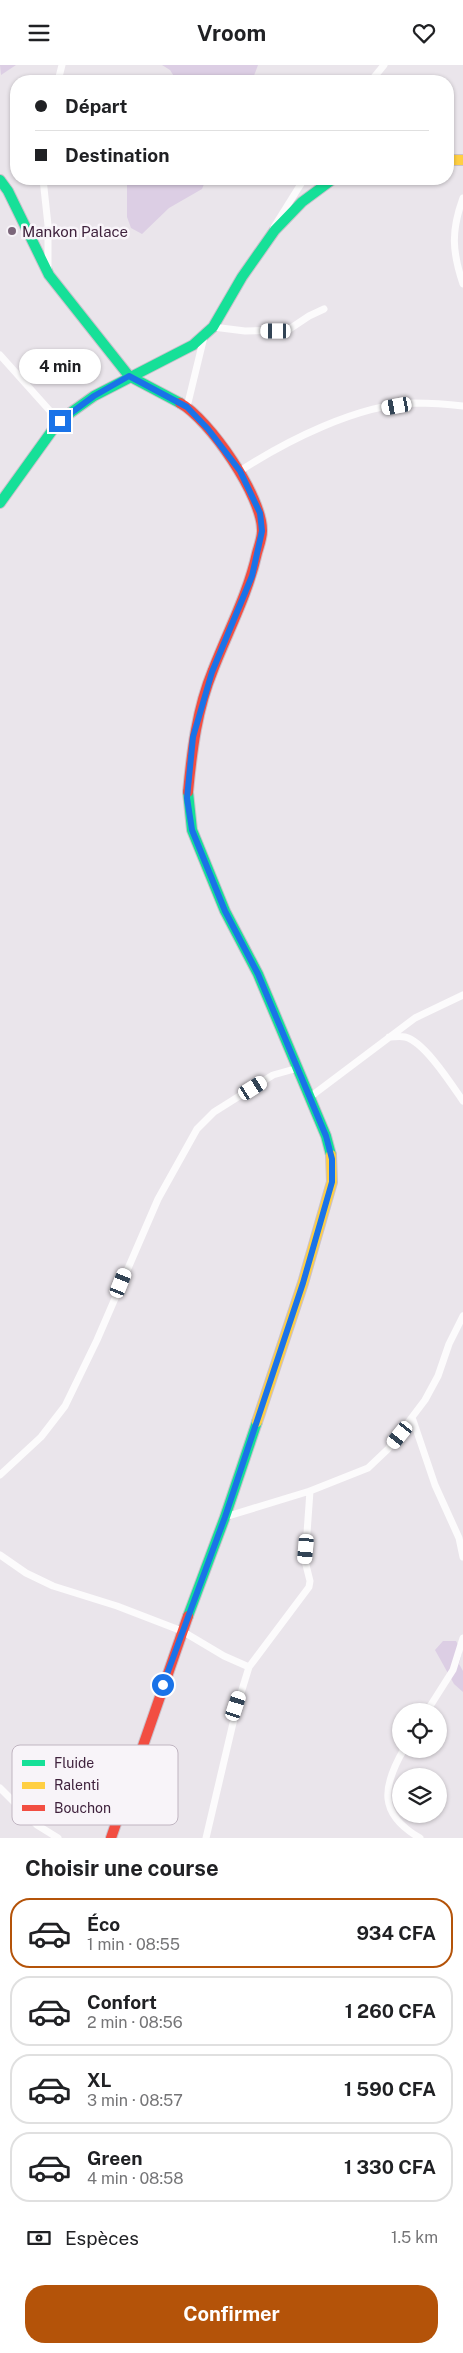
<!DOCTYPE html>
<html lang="fr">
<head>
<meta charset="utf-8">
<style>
  body { margin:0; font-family:"Public Sans",sans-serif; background:#f2f2f2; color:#202124; height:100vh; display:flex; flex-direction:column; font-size:19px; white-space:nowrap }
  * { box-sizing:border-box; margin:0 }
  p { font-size:16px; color:#757577 }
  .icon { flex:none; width:28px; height:28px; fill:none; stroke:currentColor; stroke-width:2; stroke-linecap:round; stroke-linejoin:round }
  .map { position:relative; height:1773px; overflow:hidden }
  .drawer { display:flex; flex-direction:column; background:#fff; flex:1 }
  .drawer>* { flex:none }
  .banner { position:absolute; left:10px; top:10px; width:444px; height:110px; border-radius:20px; box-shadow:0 1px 4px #0004; display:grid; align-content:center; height:110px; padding:0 25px; background:#fff }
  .controls { position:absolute; left:392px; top:1638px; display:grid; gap:10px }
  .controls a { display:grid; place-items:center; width:55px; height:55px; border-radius:50%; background:#fff; box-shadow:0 1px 4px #0004; font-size:25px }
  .end { position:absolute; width:22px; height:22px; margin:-11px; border:6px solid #1a73e8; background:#fff; box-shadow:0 0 0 2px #fff }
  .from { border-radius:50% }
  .bubble { position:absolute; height:35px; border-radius:18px; background:#fff; box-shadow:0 1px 4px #0004; font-size:16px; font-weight:700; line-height:35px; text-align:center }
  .car { position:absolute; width:15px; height:30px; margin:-15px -8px; border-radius:6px; box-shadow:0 0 4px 1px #0007; background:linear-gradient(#fff 24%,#345 0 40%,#fff 0 76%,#345 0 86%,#fff 0) }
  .banner b { display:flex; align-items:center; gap:18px; height:48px; font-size:19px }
  .banner b+b { border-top:1px solid #e0e0e0 }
  .banner i { width:12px; height:12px; background:#202124 }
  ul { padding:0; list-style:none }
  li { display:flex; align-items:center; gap:15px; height:70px; margin:0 10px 8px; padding:0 15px; border:2px solid #e0e0e0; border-radius:20px }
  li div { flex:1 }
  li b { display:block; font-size:19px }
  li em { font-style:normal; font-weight:700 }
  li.on { border-color:#b45309 }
  li>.icon { width:45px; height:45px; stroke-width:1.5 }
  h2 { padding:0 25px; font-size:22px; line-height:60px }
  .pay { display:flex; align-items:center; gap:12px; height:55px; padding:0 25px; font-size:19px }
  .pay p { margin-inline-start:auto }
  .button { display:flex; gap:10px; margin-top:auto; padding:10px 25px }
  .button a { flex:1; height:58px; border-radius:20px; background:#b45309; color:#fff; font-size:20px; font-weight:700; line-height:58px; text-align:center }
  header { display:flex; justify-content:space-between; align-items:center; height:65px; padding:0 25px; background:#fff; font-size:22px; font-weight:700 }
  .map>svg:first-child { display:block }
  .green { fill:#dccee4 }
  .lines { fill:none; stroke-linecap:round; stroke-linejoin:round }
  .fast-casing { stroke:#cac1cb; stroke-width:12 }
  .slow-casing { stroke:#cac1cb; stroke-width:12 }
  .jam-casing { stroke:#cac1cb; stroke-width:12 }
  .street { stroke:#fcfbfc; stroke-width:7 }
  .fast { stroke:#16e098; stroke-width:10 }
  .slow { stroke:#ffcf43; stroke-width:10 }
  .jam { stroke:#f24e42; stroke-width:10 }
  .route { stroke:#1a73e8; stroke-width:6 }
  .poi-dot { fill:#7b667a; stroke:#f8f4f9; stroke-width:2 }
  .labels { text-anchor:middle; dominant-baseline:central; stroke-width:5; stroke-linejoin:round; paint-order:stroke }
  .poi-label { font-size:15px; fill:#3f223d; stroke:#f8f4f9; text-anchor:start }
  .key { fill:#f8f4f9; stroke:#c0b5c1; stroke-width:1 }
  .key-label { font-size:14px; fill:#3f223d }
</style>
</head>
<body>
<header><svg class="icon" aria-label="menu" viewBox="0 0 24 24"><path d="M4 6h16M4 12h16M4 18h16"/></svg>Vroom<svg class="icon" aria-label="heart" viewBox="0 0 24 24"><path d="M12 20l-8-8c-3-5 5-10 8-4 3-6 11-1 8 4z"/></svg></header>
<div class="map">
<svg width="463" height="1773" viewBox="0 0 463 1773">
  <rect width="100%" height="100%" fill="#eae5eb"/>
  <path class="green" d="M0,0H16L1,10Z
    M162,0H258L252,16H177L170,5Z
    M127,114H206L202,124L169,143L142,169L131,163L127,152Z
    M443,1576H456L462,1587L459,1599L463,1606V1627L454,1619L435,1585Z"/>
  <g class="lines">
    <g class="fast-casing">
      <path id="fast" d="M0,115L8,126L49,210L129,311L180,338
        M0,438L59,356L94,331L193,280L213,262L242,212L275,165L302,137L333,114
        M188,727L192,765L225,846L258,909L326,1071L331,1090
        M188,1551L225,1452L257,1357"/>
    </g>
    <g class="slow-casing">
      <path id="slow" d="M448,95H463
        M257,1357L303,1218L332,1117L331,1090"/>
    </g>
    <g class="jam-casing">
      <path id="jam" d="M180,338C209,354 263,432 262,466C262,473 259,481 257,488C248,529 228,566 213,605C197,644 192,685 188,727
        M111,1773L188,1551"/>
    </g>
    <path class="street" d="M58,16L62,0
      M371,16L384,0
      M43,114L48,160V206
      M463,133C451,166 452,186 463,219
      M274,162L304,114
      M213,262L245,266L288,265L309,251L324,244
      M0,290L59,356
      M187,342L204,272
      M240,406C286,376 357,340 413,338C430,338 447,339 463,341
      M389,972C394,972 400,971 405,972C424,976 452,1020 463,1036
      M310,1032L415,953L463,930
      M413,1355L435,1420L459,1473L463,1492
      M0,1410L41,1372L65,1341L97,1275L158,1134L197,1064L214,1047L273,1010L298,1003
      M225,1452L310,1426L368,1403L388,1384L425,1335L438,1311L449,1279L463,1251
      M0,1490L26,1508L53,1521L117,1541L182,1566L224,1591L249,1602
      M427,1646L453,1605L463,1573
      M404,1684C382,1722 378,1749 420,1773
      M0,1723L37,1760L58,1773
      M206,1773L237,1641L249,1602L309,1522L310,1516L305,1496L310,1426"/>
    <use href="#fast" class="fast"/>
    <use href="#slow" class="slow"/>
    <use href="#jam" class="jam"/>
  </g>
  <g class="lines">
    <path class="route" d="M60,356L94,331L129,311L187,342L208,364L240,406L260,448L262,466L252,511L212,607L193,672L187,733L192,765L225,846L258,909L326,1071L332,1094V1117L303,1218L225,1452L163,1620"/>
  </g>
  <circle class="poi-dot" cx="12" cy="166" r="5"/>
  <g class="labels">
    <g class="poi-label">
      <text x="22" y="166">Mankon Palace</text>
    </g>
  </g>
  <rect x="12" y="1680" width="166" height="80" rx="8" class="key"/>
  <rect x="22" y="1695" width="23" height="6" fill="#16e098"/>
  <rect x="22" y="1717" width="23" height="7" fill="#ffcf43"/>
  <rect x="22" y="1740" width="23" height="6" fill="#f24e42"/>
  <g class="key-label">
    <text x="54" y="1703">Fluide</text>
    <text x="54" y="1725">Ralenti</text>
    <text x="54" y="1748">Bouchon</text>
  </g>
</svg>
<div class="controls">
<a><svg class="icon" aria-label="locate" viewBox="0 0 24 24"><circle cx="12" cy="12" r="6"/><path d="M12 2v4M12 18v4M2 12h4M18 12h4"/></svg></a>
<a><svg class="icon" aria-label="layers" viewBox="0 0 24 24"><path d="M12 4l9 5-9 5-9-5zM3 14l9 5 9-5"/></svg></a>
</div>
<i class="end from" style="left:163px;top:1620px"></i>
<i class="end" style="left:60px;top:356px"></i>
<div class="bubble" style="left:19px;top:284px;width:82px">4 min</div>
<i class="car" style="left:276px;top:266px;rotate:270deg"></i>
<i class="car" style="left:397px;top:341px;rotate:260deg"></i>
<i class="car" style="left:253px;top:1023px;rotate:58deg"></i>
<i class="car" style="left:121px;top:1218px;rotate:22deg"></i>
<i class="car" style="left:400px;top:1370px;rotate:219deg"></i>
<i class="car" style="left:306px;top:1484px;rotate:185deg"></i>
<i class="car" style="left:236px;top:1641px;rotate:18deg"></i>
<div class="banner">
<b><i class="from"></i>Départ</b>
<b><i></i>Destination</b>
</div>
</div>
<section class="drawer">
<h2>Choisir une course</h2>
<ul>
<li class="on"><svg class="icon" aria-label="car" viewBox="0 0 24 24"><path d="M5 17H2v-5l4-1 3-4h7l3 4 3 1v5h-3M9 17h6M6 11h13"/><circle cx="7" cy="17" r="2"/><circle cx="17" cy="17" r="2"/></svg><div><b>Éco</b><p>1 min · 08:55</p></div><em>934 CFA</em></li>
<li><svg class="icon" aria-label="car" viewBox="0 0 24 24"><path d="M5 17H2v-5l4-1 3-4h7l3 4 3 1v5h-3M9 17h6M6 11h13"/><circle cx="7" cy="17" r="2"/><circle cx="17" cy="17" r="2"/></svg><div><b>Confort</b><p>2 min · 08:56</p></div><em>1 260 CFA</em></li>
<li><svg class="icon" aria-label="car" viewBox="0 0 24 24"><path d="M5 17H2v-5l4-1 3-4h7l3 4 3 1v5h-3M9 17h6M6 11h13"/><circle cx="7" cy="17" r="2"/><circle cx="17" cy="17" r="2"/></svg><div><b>XL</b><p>3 min · 08:57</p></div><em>1 590 CFA</em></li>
<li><svg class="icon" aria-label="car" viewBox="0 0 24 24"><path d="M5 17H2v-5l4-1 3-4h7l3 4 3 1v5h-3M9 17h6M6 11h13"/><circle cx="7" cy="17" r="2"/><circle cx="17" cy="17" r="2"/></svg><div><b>Green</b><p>4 min · 08:58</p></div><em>1 330 CFA</em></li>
</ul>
<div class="pay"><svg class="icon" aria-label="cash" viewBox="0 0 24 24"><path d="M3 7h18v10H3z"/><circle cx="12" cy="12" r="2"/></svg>Espèces<p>1.5 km</p></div>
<div class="button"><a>Confirmer</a></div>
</section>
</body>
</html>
